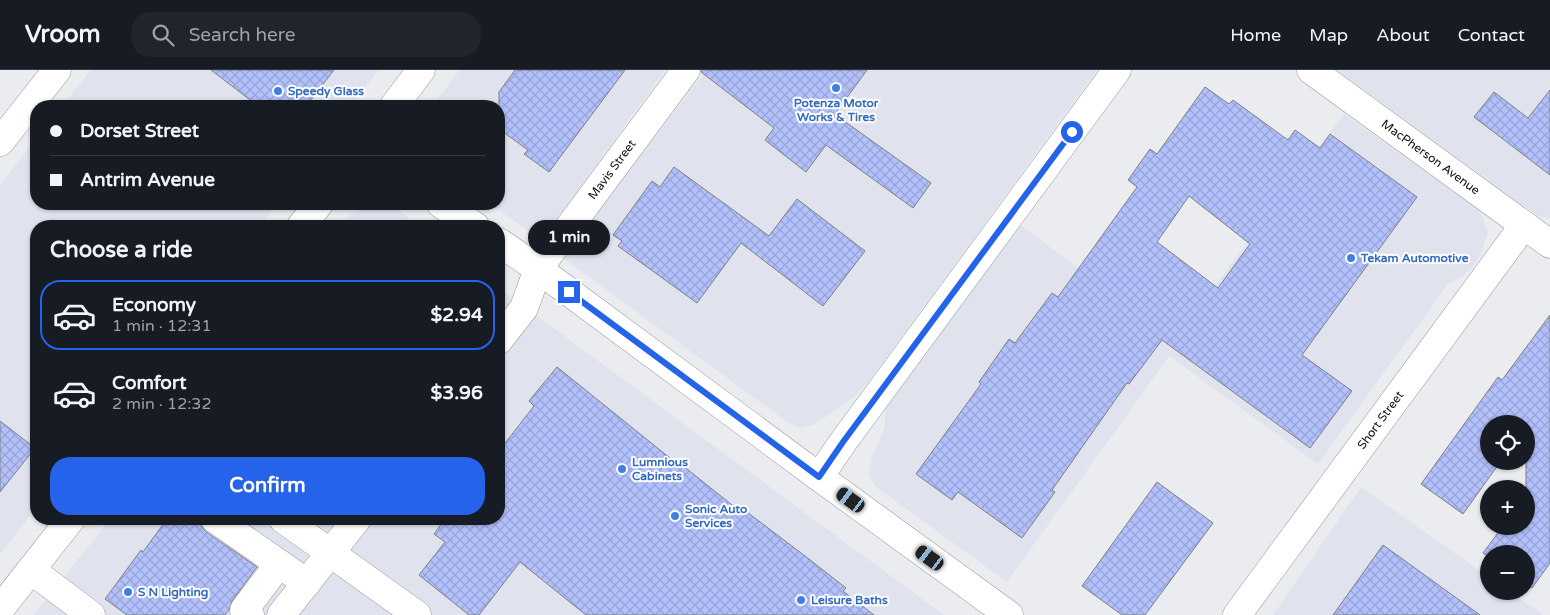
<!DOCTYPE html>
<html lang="en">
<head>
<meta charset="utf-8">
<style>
  body { margin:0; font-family:"Varela Round",sans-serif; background:#20242c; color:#f1f3f6; height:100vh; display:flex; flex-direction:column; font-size:19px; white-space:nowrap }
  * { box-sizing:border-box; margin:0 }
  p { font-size:16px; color:#9ea1a6 }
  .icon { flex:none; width:28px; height:28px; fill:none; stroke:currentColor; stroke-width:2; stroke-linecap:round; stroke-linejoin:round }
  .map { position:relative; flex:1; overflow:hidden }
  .drawer { position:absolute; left:30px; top:150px; width:475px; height:305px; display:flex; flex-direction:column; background:#171b24; border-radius:20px; box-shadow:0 1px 4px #0004 }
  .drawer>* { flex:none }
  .banner { position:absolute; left:30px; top:30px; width:475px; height:110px; border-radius:20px; box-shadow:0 1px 4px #0004; display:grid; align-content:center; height:110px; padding:0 20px; background:#171b24 }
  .fabs { position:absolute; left:1480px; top:345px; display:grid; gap:10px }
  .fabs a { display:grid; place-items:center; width:55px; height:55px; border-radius:50%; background:#171b24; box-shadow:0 1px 4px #0004; font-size:25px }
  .end { position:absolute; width:22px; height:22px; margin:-11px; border:6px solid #2563eb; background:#fff; box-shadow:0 0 0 2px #fff }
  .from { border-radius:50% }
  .bubble { position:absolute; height:35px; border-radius:18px; background:#171b24; box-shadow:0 1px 4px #0004; font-size:16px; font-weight:800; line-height:35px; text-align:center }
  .car { position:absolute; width:15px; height:30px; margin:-15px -8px; border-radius:6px; box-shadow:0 0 4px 1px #0007; background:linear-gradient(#222 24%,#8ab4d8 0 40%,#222 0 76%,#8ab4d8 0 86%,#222 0) }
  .banner b { display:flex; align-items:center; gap:18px; height:48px; font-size:19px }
  .banner b+b { border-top:1px solid #363941 }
  .banner i { width:12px; height:12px; background:#f1f3f6 }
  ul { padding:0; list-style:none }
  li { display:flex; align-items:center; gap:15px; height:70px; margin:0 10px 8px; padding:0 10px; border:2px solid transparent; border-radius:20px }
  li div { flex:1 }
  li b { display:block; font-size:19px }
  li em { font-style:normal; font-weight:800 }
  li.current { border-color:#2563eb }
  li>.icon { width:45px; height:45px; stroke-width:1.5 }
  h2 { padding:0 20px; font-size:22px; line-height:60px }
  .action { display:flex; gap:10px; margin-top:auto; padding:10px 20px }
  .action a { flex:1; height:58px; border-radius:20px; background:#2563eb; color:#fff; font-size:20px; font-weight:800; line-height:58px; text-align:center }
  header { display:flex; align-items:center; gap:30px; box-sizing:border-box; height:70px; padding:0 25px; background:#171b24; border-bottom:1px solid #363941 }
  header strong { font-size:24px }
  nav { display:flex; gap:28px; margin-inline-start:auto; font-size:18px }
  .search { width:350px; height:45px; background:#20242c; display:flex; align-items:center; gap:12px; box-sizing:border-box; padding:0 18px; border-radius:20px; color:#9ea1a6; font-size:19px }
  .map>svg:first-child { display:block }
  .built { fill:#e0e3ee }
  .building { fill:url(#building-cross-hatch); stroke:#7f8083; fill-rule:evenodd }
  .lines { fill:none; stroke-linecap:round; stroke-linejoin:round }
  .minor-casing { stroke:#98999d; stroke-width:29 }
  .major-casing { stroke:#98999d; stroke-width:29 }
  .minor { stroke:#fff; stroke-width:28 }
  .major { stroke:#fff; stroke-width:28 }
  .route { stroke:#2563eb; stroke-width:6 }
  .shop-dot { fill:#3f7fe0; stroke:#fff; stroke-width:2 }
  .labels { text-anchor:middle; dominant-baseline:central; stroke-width:4; stroke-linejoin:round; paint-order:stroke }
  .shop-label { font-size:12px; font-weight:bold; fill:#366cbe; stroke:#fff; text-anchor:start }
  .street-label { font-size:12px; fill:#0c0d0e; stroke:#fff }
</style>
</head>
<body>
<header>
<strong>Vroom</strong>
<div class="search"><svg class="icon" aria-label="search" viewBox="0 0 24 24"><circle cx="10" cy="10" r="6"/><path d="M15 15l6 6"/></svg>Search here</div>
<nav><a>Home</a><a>Map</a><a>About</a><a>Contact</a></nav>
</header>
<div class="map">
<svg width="1550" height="545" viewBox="0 0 1550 545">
  <defs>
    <pattern id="building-cross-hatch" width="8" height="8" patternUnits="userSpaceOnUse" patternTransform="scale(1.25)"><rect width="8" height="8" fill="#b2c0fb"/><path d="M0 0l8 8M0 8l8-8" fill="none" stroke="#98a4d6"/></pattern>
  </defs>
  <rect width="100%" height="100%" fill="#ebecef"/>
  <path class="built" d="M91,0H378L351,36H62Z
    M460,0H665L550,159L542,165L536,166L490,134H499V36H432Z
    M707,0H1097L872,307L854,327L815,354L802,358L790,354L567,191L565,188L571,176Z
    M1337,0H1550V148L1538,146Z
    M1344,44L1477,139L1482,146L1488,162L1482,180L1473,197L1463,206L1448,214L1318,394L1169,286L1007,512L876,417L870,407L869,399L872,387L885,357V332L1019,154L1174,270Z
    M36,69V134H278L260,156H36V438L0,484V115Z
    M365,134H391L419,156H341L352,143Z
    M499,218L944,545H34L110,449H499Z
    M1361,417L1489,507V521H1509L1543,545H1273Z"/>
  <path class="building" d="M211,0H334L306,36H258Z
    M515,0H625L549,102L524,84L528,80L499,59V22Z
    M701,0H867L837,41L846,48L844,51L931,113L913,138L826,75L806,102L765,70L774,58L701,2Z
    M1205,17L1229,34L1233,30L1288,70L1295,60L1320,78L1330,64L1417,127L1302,285L1352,321L1310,378L1162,270L1129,314L1127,313L1052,420L1055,422L1022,468L958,422L952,430L916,404L981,314L979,312L1009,269L1015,273L1052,223L1058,227L1137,117L1128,110L1150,79L1157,84ZM1189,126L1250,174L1218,218L1157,172Z
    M1550,20V105L1474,47L1494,22L1528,48Z
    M674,97L769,166L797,129L865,181L823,236L741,173L697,233L618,176L622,171L613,165L652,111L660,117Z
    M1550,245V493L1532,518L1526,514V484H1489V487L1483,483L1503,456H1526V354H1489V391H1501L1463,444L1421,414L1498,307L1502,310Z
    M557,297L681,397L682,395L737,439L739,436L805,486L846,518L843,521L874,545H586L520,492L479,545H469L419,505L445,472L434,464L445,449H499V381L534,336L529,331Z
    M0,351L35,378L0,422Z
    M1157,412L1213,453L1145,545H1122L1082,516Z
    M167,449H200L201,456L206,462L257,497L232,531L229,540L225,545H127L105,529L141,480L143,482Z
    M1383,475L1480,545H1333Z"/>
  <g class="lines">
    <g class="minor-casing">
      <g id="minor">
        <path id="s1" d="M1311,0L1550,174"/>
        <path d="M0,72L57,0"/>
        <path d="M441,134L475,156"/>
        <path d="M499,172L538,199L819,407L1009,545"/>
        <path id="s2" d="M499,270L524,238L538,199L686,0"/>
        <path d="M819,407L843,372L1117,0"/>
        <path d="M215,449L307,513"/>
        <path d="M283,449L417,545"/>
        <path d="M31,500L91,545"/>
        <path d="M250,545L244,540L279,494"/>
        <path d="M281,545L357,449"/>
        <path id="s3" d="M1237,545L1524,155"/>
      </g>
    </g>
    <g class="major-casing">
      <path id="major" d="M394,36L421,0
        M301,156L319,134
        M0,539L71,449"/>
    </g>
    <use href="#minor" class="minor"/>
    <use href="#major" class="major"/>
  </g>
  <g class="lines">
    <path class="route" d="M569,222L819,407L843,372L1072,62"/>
  </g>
  <g class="shop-dot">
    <circle cx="836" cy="18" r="5"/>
    <circle cx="278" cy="21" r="5"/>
    <circle cx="1351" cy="188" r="5"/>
    <circle cx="622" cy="399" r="5"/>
    <circle cx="675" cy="446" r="5"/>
    <circle cx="128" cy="522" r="5"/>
    <circle cx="801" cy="530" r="5"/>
  </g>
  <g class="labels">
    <g class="shop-label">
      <text x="288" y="21">Speedy Glass</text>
      <text x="836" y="33" text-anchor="middle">Potenza Motor<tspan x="836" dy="14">Works &amp; Tires</tspan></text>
      <text x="1361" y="188">Tekam Automotive</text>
      <text x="632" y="392">Lumnious<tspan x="632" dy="14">Cabinets</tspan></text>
      <text x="685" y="439">Sonic Auto<tspan x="685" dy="14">Services</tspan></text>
      <text x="138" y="522">S N Lighting</text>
      <text x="811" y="530">Leisure Baths</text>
    </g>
    <g class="street-label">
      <text stroke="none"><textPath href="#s1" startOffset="148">MacPherson Avenue</textPath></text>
      <text stroke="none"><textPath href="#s2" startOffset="206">Mavis Street</textPath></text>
      <text stroke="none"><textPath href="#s3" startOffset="242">Short Street</textPath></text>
    </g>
  </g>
</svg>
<div class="fabs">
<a><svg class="icon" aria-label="locate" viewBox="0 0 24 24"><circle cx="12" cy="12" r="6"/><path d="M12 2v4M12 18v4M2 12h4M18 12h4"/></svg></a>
<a>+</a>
<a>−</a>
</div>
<i class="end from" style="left:1072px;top:62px"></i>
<i class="end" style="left:569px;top:222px"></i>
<div class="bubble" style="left:528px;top:150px;width:82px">1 min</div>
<i class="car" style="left:851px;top:430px;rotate:306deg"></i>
<i class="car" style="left:930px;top:488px;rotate:306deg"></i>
<div class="banner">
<b><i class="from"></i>Dorset Street</b>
<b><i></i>Antrim Avenue</b>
</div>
<section class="drawer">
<h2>Choose a ride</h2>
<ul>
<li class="current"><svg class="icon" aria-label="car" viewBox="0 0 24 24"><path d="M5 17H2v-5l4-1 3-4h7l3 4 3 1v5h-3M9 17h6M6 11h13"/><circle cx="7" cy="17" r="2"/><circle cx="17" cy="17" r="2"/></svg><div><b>Economy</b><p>1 min · 12:31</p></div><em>$2.94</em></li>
<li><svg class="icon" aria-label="car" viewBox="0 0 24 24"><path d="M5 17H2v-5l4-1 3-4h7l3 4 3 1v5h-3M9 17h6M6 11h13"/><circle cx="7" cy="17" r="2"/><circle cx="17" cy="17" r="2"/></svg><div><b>Comfort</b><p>2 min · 12:32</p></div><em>$3.96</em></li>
</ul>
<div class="action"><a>Confirm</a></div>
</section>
</div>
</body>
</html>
